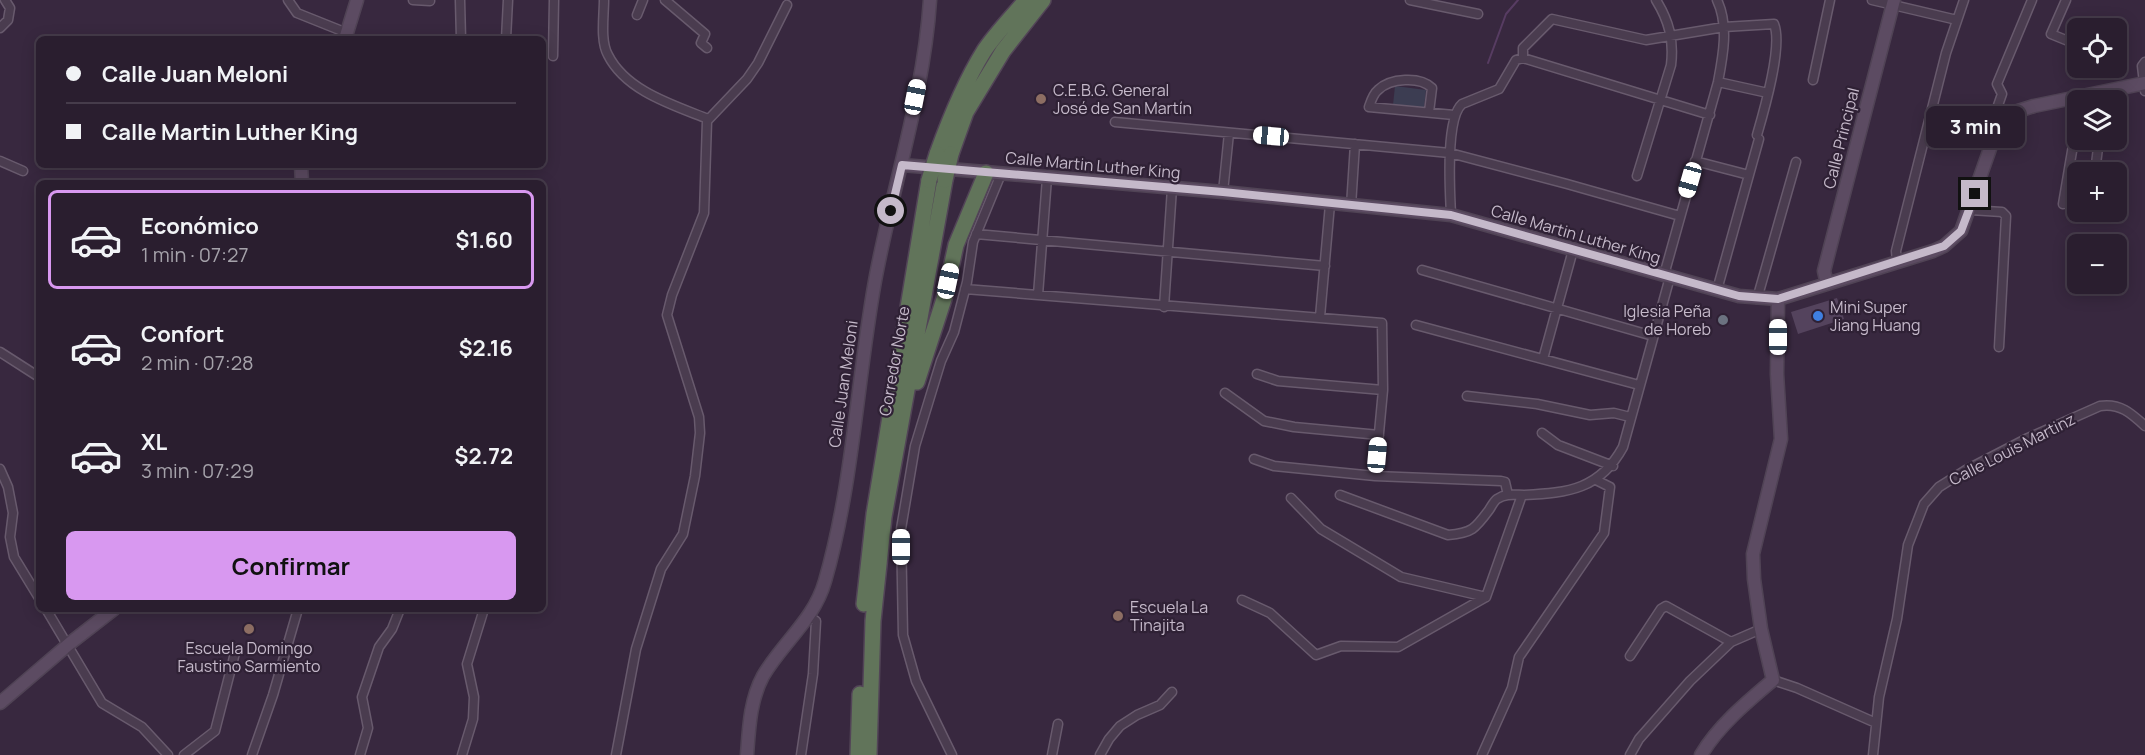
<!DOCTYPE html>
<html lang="es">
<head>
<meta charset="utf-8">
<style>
  body { margin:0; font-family:Manrope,sans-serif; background:#322737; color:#f1f3f6; height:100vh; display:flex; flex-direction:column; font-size:22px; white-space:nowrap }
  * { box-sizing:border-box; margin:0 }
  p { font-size:20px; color:#a5a2aa }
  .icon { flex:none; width:33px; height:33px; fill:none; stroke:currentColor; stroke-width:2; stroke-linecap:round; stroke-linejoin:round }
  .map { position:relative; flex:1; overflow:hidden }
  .sheet { position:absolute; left:36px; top:180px; width:510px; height:432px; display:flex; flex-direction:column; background:#2a1e2f; border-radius:9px; box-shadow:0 3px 15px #0003,0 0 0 2px #463c4b }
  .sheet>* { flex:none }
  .hud { position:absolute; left:36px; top:36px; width:510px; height:132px; border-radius:9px; box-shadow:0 3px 15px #0003,0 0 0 2px #463c4b; display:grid; align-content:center; height:132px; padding:0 30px; background:#2a1e2f }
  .tools { position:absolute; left:2067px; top:18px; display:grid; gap:12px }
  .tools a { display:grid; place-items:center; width:60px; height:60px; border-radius:9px; background:#2a1e2f; box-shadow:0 3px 15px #0003,0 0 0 2px #463c4b; font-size:30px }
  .end { position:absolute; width:27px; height:27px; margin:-14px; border:8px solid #c5b9ca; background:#111; box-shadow:0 0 0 3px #111 }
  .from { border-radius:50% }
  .bubble { position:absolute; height:42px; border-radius:9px; background:#2a1e2f; box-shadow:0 3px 15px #0003,0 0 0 2px #463c4b; font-size:20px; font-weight:700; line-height:42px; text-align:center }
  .car { position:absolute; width:18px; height:36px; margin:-18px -9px; border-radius:8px; box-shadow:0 0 4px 2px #0007; background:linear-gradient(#fff 24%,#345 0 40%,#fff 0 76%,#345 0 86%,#fff 0) }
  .hud b { display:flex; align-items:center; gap:21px; height:57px; font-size:22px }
  .hud b+b { border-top:2px solid #463c4b }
  .hud i { width:15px; height:15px; background:#f1f3f6 }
  ul { padding:10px 0 0; list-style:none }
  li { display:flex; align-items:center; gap:18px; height:99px; margin:0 12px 9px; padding:0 18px; border:3px solid transparent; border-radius:9px }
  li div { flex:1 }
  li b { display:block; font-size:22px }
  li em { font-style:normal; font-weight:700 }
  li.selected { border-color:#d898f0 }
  li>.icon { width:54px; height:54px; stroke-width:1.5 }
  .primary-button { display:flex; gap:12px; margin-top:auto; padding:12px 30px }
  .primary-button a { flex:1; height:69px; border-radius:9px; background:#d898f0; color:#111; font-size:24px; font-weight:700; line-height:69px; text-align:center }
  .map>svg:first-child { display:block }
  .green { fill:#3c3d52 }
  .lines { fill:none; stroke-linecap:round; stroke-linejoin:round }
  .stream { stroke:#573c62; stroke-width:2 }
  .building { fill:#54435d }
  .street-casing { stroke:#685a6d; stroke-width:11 }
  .secondary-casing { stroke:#504355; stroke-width:15 }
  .highway-casing { stroke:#524457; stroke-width:18 }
  .street { stroke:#4a3c4f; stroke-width:8 }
  .secondary { stroke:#5c4b62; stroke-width:12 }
  .highway { stroke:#61745a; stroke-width:15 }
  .highway-bridge-casing { stroke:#524457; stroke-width:18; stroke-linecap:butt }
  .highway-bridge { stroke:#61745a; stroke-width:15 }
  .route { stroke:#c5b9ca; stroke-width:8 }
  .education-dot { fill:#8d6e63; stroke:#2f2135; stroke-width:2 }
  .shop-dot { fill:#3f7fe0; stroke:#2f2135; stroke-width:2 }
  .worship-dot { fill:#6b7280; stroke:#2f2135; stroke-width:2 }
  .labels { text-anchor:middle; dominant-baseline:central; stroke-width:4.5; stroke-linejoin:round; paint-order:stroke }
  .poi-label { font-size:16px; fill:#c5b9ca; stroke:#2f2135; text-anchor:start }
  .street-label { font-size:16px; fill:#c5b9ca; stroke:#2f2135 }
</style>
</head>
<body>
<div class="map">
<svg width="2145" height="755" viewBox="0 0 2145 755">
  <rect width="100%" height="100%" fill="#38283f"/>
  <path class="green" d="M1395,86L1426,90L1424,108L1393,105Z"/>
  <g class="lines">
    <path class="stream" d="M1488,63L1506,14L1518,0"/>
  </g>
  <path class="building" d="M1837,298L1844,319L1798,334L1791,312Z"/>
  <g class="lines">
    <g class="street-casing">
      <path id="street" d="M288,0L297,13L347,33
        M413,0L430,1
        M460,0L461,39
        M604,0C604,16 600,41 608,55C626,91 673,105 708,119
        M665,0L705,34L701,43L707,48
        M1410,0L1478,14
        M1872,0L1957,20
        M2066,0L2051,34L2078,45
        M637,15L643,0
        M0,28L8,20L10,8L5,0
        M506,39L508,0
        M553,56L554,0
        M1523,58V48L1552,19L1646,40L1724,27L1774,24C1783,46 1764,111 1757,135
        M2145,62L2142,66L2145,91
        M1813,80L1830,0
        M1718,82L1768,93
        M1429,112L1432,88C1420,76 1390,78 1378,90C1373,94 1371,101 1369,107L1454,115
        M1115,122L1450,153L1567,184L1680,216
        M1999,126L1995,114L2002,94L1997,84L2032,0
        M0,161L23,171
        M1695,161L1749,175
        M2095,172L2099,140
        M1637,176L1671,65C1674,40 1669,21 1656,0
        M1223,192L1229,133
        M2063,204L2078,116
        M1351,206L1355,144
        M1970,210L2002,212L2006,216L1999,347
        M1451,215C1450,192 1445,119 1462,104L1499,89L1516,60L1523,58L1710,115
        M976,234L1325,266
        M1897,262L1896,251L1946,53L1964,0
        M1422,270L1653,336
        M1664,275L1718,82C1723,56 1729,25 1717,0
        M965,289L1382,323L1383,390L1375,476
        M1717,290L1759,139
        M1038,295L1047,178
        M1757,299L1796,162
        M1164,307L1172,188
        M1320,317L1330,204
        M1416,325L1639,385
        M0,352L39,377
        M1543,359L1573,250
        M1257,374L1278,381L1383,390
        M1225,393L1264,421L1294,427L1379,435
        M1467,396L1537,404L1590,415L1614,413L1630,417
        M1542,433L1558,445L1613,466
        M1254,459L1274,466L1375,476L1501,481L1505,482L1508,495
        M0,469L8,487L13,513L10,537L14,557L39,598
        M1340,495L1448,535C1472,533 1475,529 1489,510C1491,507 1494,501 1497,499C1506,493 1515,495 1524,495C1569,493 1600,489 1623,447L1670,277
        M1291,498L1321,529L1401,577L1486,597
        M1242,600L1270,613L1316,655L1341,646L1398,647L1486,597L1522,495
        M46,609L102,703L142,727L168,755
        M1630,656L1661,609L1666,606L1731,642
        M1773,680L1797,688L1876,723
        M184,755L215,731L236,649
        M252,755L273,695L298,609
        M360,755L368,728L362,697L379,647L392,629L400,609
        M462,755L473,719L474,697L467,664L484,609
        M616,755L636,649L661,569L683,534L695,476L700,433L699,417L667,315L672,295L704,213L707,121L747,79L758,63L787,5
        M801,755L813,674L816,621L809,617
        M952,755L916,681L903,635L901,529L915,446L941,361L954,332L967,282L973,242L1001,174
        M1052,755L1058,724
        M1100,755L1109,739L1120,726L1137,715L1160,705L1172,692
        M1482,755L1512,688L1519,657L1604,533L1610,487L1596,480
        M1630,755L1639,739L1690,681L1731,642L1761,629
        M1873,755L1879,697L1897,619L1908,545L1924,504L1939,487L1966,470L2028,438L2100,406C2120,403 2131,413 2145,426"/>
    </g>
    <g class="secondary-casing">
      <path id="secondary" d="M345,39L357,0
        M301,165L302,183
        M902,165L1223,192L1451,215L1739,296L1778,299L1933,251L1944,246L1961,231L1992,143L1999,126L2005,119L2015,112L2034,106L2145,83
        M1827,284L1824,271L1894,0
        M0,703L69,644L114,609
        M747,755C749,728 750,700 763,676C783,642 814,620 825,581C853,484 857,381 875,281C892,188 924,95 930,0
        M1701,755C1718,726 1747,702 1773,680L1761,629L1754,579L1753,554L1781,439L1777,374L1778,299"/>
    </g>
    <g class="highway-casing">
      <path id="highway" d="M937,154C950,118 964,83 984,51C996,33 1012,17 1026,0
        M951,154L966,112L1003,51L1043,0
        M917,382L944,299L956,245L986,173
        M864,604L874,514L929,180
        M858,755L860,694
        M869,755L873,621L884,517L945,180"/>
    </g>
    <use href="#street" class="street"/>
    <use href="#secondary" class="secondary"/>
    <use href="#highway" class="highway"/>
    <g class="highway-bridge-casing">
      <path id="highway-bridge" d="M929,180L937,154
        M945,180L951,154"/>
    </g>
    <use href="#highway-bridge" class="highway-bridge"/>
  </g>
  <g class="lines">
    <path class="route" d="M891,211L902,165L1223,192L1451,215L1739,296L1778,299L1944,246L1961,231L1975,194"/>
  </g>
  <g class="education-dot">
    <circle cx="1041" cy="99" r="6"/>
    <circle cx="1118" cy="616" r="6"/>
    <circle cx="249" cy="629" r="6"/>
  </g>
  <circle class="shop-dot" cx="1818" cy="316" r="6"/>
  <circle class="worship-dot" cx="1723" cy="320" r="6"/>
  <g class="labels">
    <g class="poi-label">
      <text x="1053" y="90">C.E.B.G. General<tspan x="1053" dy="18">José de San Martín</tspan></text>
      <text x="1830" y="307">Mini Super<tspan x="1830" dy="18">Jiang Huang</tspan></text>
      <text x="1711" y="311" text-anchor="end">Iglesia Peña<tspan x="1711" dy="18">de Horeb</tspan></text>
      <text x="1130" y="607">Escuela La<tspan x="1130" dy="18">Tinajita</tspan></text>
      <text x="249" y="648" text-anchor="middle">Escuela Domingo<tspan x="249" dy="18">Faustino Sarmiento</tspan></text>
    </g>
    <g class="street-label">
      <text transform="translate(1841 138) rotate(-76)">Calle Principal</text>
      <text transform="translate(1093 165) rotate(5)">Calle Martin Luther King</text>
      <text transform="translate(1576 234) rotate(16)">Calle Martin Luther King</text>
      <text transform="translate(894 361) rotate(-80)">Corredor Norte</text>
      <text transform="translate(843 384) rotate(-82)">Calle Juan Meloni</text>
      <text transform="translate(2012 449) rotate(-27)">Calle Louis Martinz</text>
    </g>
  </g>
</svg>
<div class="tools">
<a><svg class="icon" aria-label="locate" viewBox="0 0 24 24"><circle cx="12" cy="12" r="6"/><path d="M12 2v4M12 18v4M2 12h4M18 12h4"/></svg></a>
<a><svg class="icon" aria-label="layers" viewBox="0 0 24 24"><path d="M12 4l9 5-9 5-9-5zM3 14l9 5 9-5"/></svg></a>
<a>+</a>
<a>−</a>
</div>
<i class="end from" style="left:891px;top:211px"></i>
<i class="end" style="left:1975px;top:194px"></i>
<div class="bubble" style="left:1926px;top:106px;width:99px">3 min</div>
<i class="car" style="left:915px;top:97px;rotate:11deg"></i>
<i class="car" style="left:1271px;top:136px;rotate:275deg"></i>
<i class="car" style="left:1690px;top:180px;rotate:196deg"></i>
<i class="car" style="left:948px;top:281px;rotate:12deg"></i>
<i class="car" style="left:1778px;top:337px;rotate:0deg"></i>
<i class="car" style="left:1377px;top:455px;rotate:5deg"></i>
<i class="car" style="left:901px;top:547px;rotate:0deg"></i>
<div class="hud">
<b><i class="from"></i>Calle Juan Meloni</b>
<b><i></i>Calle Martin Luther King</b>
</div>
<section class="sheet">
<ul>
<li class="selected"><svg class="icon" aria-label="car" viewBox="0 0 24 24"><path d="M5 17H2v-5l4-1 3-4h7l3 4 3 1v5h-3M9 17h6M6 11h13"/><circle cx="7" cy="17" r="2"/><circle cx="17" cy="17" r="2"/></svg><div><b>Económico</b><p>1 min · 07:27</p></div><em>$1.60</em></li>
<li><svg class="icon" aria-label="car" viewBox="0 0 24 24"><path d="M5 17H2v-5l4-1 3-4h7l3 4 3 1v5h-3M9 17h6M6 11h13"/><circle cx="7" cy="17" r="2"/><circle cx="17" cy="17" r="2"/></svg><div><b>Confort</b><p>2 min · 07:28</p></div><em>$2.16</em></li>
<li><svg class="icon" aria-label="car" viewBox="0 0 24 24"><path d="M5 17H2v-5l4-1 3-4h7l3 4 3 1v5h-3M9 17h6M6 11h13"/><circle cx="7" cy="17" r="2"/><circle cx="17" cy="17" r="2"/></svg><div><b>XL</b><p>3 min · 07:29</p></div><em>$2.72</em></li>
</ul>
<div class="primary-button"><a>Confirmar</a></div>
</section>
</div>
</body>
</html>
